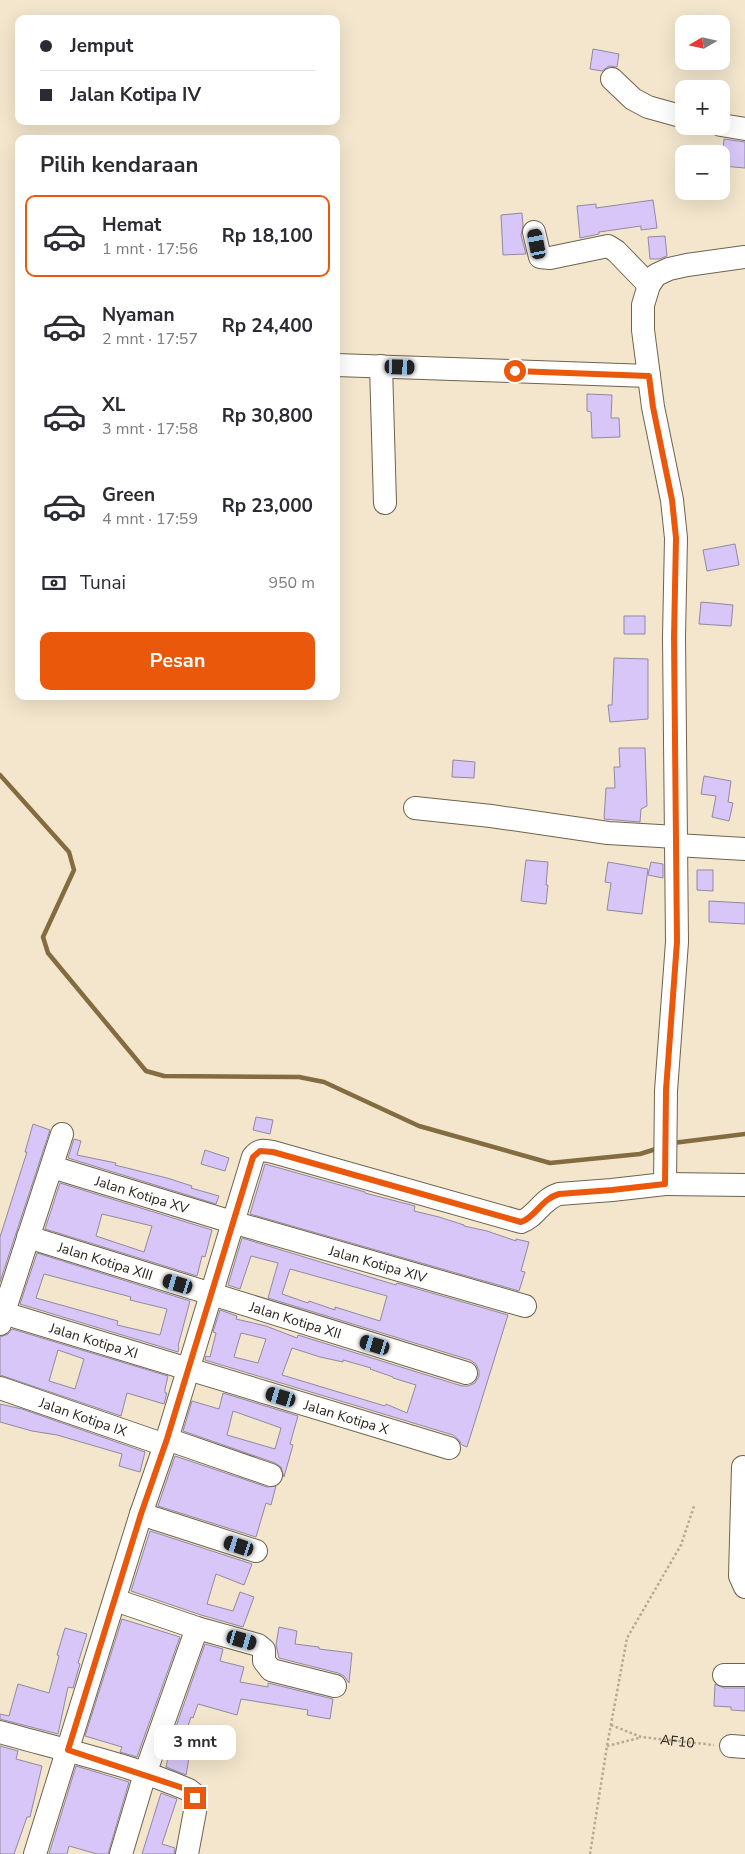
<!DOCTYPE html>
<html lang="id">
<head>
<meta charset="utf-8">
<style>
  body { margin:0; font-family:"Nunito Sans",sans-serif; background:#f7f7f7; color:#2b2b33; height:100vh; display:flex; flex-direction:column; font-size:19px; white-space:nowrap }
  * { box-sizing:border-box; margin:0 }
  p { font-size:16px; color:#7c7c81 }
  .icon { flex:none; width:28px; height:28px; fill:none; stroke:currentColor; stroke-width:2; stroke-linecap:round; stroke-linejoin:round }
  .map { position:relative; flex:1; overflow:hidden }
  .sheet { position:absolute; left:15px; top:135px; width:325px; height:565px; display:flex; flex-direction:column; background:#fff; border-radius:10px; box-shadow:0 5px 20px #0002 }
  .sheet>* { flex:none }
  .top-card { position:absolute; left:15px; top:15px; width:325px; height:110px; border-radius:10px; box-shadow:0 5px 20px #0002; display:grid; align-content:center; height:110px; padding:0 25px; background:#fff }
  .needle { width:32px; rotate:261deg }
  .buttons { position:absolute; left:675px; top:15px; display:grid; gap:10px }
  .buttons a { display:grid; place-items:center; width:55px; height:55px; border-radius:10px; background:#fff; box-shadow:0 5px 20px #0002; font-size:25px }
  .end { position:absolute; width:22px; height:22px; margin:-11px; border:6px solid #ea580c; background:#fff; box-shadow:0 0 0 2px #fff }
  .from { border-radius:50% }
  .bubble { position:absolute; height:35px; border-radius:10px; background:#fff; box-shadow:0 5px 20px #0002; font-size:16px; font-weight:700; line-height:35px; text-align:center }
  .car { position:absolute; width:15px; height:30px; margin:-15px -8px; border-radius:6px; box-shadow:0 0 4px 1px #0007; background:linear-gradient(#222 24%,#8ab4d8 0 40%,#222 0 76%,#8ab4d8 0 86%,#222 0) }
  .top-card b { display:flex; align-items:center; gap:18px; height:48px; font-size:19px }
  .top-card b+b { border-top:1px solid #e1e1e2 }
  .top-card i { width:12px; height:12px; background:#2b2b33 }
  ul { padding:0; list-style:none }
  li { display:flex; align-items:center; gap:15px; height:82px; margin:0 10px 8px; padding:0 15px; border:2px solid transparent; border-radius:10px }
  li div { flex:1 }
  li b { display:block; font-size:19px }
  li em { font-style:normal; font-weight:700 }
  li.selected { border-color:#ea580c }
  li>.icon { width:45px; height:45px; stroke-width:1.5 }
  h2 { padding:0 25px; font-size:22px; line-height:60px }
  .pay { display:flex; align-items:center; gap:12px; height:55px; padding:0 25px; font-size:19px }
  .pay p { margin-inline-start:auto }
  .action { display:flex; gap:10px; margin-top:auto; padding:10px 25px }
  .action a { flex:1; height:58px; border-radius:10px; background:#ea580c; color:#fff; font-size:20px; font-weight:700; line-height:58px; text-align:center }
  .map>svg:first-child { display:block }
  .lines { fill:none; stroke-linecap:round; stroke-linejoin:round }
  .stream { stroke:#836c40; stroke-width:4.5 }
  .building { fill:#d7c6f7; stroke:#9189a0; fill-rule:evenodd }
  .minor-casing { stroke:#6f634d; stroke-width:24 }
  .path { stroke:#b3a995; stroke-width:2.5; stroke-dasharray:2.5 2.5; stroke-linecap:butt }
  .minor { stroke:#fff; stroke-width:22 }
  .route { stroke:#ea580c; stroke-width:6 }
  .labels { text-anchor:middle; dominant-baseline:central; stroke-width:5; stroke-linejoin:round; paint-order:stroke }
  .street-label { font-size:14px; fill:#2a251c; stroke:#fef3df }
</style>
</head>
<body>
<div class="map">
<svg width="745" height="1854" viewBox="0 0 745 1854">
  <rect width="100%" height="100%" fill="#f3e6cd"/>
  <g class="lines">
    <path class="stream" d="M0,775L69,852L74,870L43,937L48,953L146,1071L164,1076L299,1077L324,1082L419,1126L550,1163L640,1154L659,1148
      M673,1143L745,1134"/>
  </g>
  <path class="building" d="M593,49L619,54L617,67L609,66L602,71L590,69Z
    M724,139L745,142V168L722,166Z
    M653,200L657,228L641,230V226L599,232V234L580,238L577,206L596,204V208Z
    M522,213L523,226L521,235L526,254L503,255L501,215Z
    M665,236L667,256L659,259H650L648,237Z
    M587,394L612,395L611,418H619L620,437L592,438L591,412L587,411Z
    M735,544L739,565L707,571L703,550Z
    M701,602L733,605L731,626L699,624Z
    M624,616H645V634H624Z
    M614,658L648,659V719L610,722L608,705H612Z
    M619,748H645L647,806L641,809L640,822L604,819L606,788H615L614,767H620Z
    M453,760L475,762L474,778L452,777Z
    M704,776L731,781L728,802L733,803L729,821L712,817L716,796L701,794Z
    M526,860L548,862L546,885H548L546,904L521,901Z
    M608,862L648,869L642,914L607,910L611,883L605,882Z
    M651,862L663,864V878L648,875Z
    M697,870H713V891L697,890Z
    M709,901L745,903V924L709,922Z
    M256,1117L273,1120L270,1134L253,1130Z
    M33,1124L50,1130L0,1282V1237L27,1152H25Z
    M74,1139L81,1141L77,1155L116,1163L115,1165L167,1178L192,1186L191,1188L219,1196L216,1204L68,1158Z
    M205,1150L229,1158L225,1171L201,1164Z
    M265,1164L365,1192V1193L415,1206L414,1211L439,1217L464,1225V1226L487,1231L516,1241V1239L529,1242L521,1271L525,1272L519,1291L250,1214Z
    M60,1183L212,1230L205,1257L202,1256L197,1276L45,1229ZM102,1214L152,1226L144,1252L96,1236Z
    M242,1238L396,1285L397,1283L508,1315L467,1447L462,1445L458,1439L453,1435L205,1360L206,1356L210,1357L216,1333L213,1332L220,1310L237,1316L236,1319L266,1326L297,1338L298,1335L462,1386H468L475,1383L479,1376V1371L476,1364L470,1360L268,1298L278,1263L251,1256L240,1289L228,1285ZM290,1269L387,1296L380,1321L335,1307V1310L309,1301L308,1303L282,1294ZM241,1333L266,1339L258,1363L234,1357ZM292,1348L320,1357L343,1362V1360L371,1368L370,1369L393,1377V1378L416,1385L407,1413L386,1404L385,1406L282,1375Z
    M37,1253L190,1301L178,1346L179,1347L178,1352L20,1304ZM44,1274L131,1297L130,1300L167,1309L160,1335L117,1325L118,1321L36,1298Z
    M12,1329L168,1376L165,1389V1393H167L164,1404L127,1393L121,1416L0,1375V1337L8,1334ZM58,1350L84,1359L75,1389L49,1381Z
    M223,1393L298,1416L290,1444L293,1445L284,1477L281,1467L275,1463L183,1431L192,1401L219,1409ZM233,1411L281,1428L275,1449L227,1435Z
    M0,1404L22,1409L145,1452L140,1472L119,1466L122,1454L57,1435L32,1431L0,1422Z
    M175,1456L267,1487L276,1486L271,1505L266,1503L256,1537L158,1506Z
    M150,1531L252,1564L244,1585L216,1574L207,1604L233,1611L240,1592L254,1597L243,1627L201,1615L131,1591Z
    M122,1619L180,1637L137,1757L120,1752L122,1747L85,1736Z
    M279,1627L297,1631L295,1644L319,1647V1649L352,1653L349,1683L344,1676L338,1673L279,1658L276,1645Z
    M65,1628L87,1634L78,1663L80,1664L73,1688L68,1687L58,1734L0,1719V1714L9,1716L18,1684L49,1693L59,1656L57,1655Z
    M205,1644L223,1649L220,1661L244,1667L240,1682L268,1687V1683L333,1699L330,1719L307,1715L308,1710L241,1699L237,1715L198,1704L193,1718L191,1717L180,1750L190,1752L186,1775L166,1767L172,1738Z
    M715,1684L724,1688H745V1711L731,1710V1707L714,1706Z
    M0,1746L18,1751L16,1759L42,1766L30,1817H27L14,1854H0Z
    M76,1766L129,1782L108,1854H97L69,1846L67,1854H49Z
    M161,1793L177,1799L162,1844L175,1848L174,1854H142Z"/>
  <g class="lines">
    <g class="minor-casing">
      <g id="minor">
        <path d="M612,79L633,99L648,107L684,117"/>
        <path d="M721,125L745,129"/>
        <path d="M534,232L540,257L550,258L608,246L616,251L649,285"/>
        <path d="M336,365L649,376"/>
        <path d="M381,366L385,503"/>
        <path d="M415,808L491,816L608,833L676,837"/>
        <path d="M676,845L745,849"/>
        <path id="s2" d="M52,1167L232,1222L525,1306"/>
        <path d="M665,1184L745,1185"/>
        <path id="s3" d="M28,1237L466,1373"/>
        <path id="s4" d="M0,1312L449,1448"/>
        <path d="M0,1324L62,1134"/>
        <path id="s5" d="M0,1388L165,1445"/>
        <path d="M167,1439L271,1475"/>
        <path d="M743,1467L740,1576L745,1587"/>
        <path d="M141,1514L256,1551"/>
        <path d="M115,1600L197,1628L258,1645L264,1650V1661L271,1670L335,1686"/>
        <path d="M724,1675H745"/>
        <path d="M0,1732C63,1750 129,1764 189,1790L194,1794L196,1806L187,1854"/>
        <path d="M731,1746L745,1747"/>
        <path d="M35,1854L141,1514L167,1439L253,1157C259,1149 264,1150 273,1152L521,1222C536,1217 542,1199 559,1194L612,1190L665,1184L666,1091L677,942L674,637L676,538L672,500L653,407L643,330V305L649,285L656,275L669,269L687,265L745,257"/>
        <path d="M121,1854L145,1774L197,1628"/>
      </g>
    </g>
    <g class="path">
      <path id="s1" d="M611,1725L641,1737L714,1745"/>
      <path d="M607,1746L639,1738"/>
      <path d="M590,1854L607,1746L627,1638L681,1545L694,1506"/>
    </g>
    <use href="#minor" class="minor"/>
  </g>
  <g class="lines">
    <path class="route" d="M195,1798L194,1794L183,1788L68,1750L141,1514L167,1439L253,1157L260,1151L273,1152L521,1222C536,1217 541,1199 559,1194L612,1190L665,1184L666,1090L677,942L674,637L676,538L672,500L653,407L649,376L515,371"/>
  </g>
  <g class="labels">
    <g class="street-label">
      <text stroke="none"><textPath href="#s2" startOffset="94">Jalan Kotipa XV</textPath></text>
      <text stroke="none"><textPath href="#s3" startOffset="81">Jalan Kotipa XIII</textPath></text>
      <text stroke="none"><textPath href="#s2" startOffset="340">Jalan Kotipa XIV</textPath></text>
      <text stroke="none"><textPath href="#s3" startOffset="280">Jalan Kotipa XII</textPath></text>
      <text stroke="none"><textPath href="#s4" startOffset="98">Jalan Kotipa XI</textPath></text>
      <text stroke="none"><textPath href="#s5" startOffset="88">Jalan Kotipa IX</textPath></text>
      <text stroke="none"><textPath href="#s4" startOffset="362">Jalan Kotipa X</textPath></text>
      <text stroke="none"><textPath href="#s1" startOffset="69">AF10</textPath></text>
    </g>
  </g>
</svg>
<div class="buttons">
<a><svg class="needle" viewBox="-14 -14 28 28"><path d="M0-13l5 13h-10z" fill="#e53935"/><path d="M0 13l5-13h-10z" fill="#7c7c81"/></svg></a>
<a>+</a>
<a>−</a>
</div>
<i class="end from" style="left:515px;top:371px"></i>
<i class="end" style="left:195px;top:1798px"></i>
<div class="bubble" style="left:154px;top:1725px;width:82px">3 mnt</div>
<i class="car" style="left:537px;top:244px;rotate:349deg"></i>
<i class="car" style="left:400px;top:367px;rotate:92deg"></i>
<i class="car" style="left:178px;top:1284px;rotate:287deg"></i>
<i class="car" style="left:375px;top:1345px;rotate:287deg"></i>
<i class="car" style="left:281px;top:1397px;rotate:287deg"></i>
<i class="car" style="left:239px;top:1546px;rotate:288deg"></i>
<i class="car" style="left:242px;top:1640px;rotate:106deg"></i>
<div class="top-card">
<b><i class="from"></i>Jemput</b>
<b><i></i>Jalan Kotipa IV</b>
</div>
<section class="sheet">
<h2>Pilih kendaraan</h2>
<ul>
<li class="selected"><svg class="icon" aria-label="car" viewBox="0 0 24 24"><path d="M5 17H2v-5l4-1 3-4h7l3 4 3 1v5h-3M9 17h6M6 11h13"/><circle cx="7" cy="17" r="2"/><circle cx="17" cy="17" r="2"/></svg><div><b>Hemat</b><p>1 mnt · 17:56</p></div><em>Rp 18,100</em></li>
<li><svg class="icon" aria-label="car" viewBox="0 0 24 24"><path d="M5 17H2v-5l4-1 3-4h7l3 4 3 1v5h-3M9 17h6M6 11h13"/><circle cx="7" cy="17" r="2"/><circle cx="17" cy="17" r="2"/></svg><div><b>Nyaman</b><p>2 mnt · 17:57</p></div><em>Rp 24,400</em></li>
<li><svg class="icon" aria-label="car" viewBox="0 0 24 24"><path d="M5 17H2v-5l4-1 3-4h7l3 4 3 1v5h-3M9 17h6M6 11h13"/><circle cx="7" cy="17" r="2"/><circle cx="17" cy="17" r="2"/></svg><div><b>XL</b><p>3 mnt · 17:58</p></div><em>Rp 30,800</em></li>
<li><svg class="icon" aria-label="car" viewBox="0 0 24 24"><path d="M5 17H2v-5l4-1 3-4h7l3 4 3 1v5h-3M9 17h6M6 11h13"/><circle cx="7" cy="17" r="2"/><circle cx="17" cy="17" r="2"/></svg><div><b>Green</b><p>4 mnt · 17:59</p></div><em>Rp 23,000</em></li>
</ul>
<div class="pay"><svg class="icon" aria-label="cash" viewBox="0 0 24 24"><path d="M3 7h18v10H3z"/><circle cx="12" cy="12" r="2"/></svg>Tunai<p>950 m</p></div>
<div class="action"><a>Pesan</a></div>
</section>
</div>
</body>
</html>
